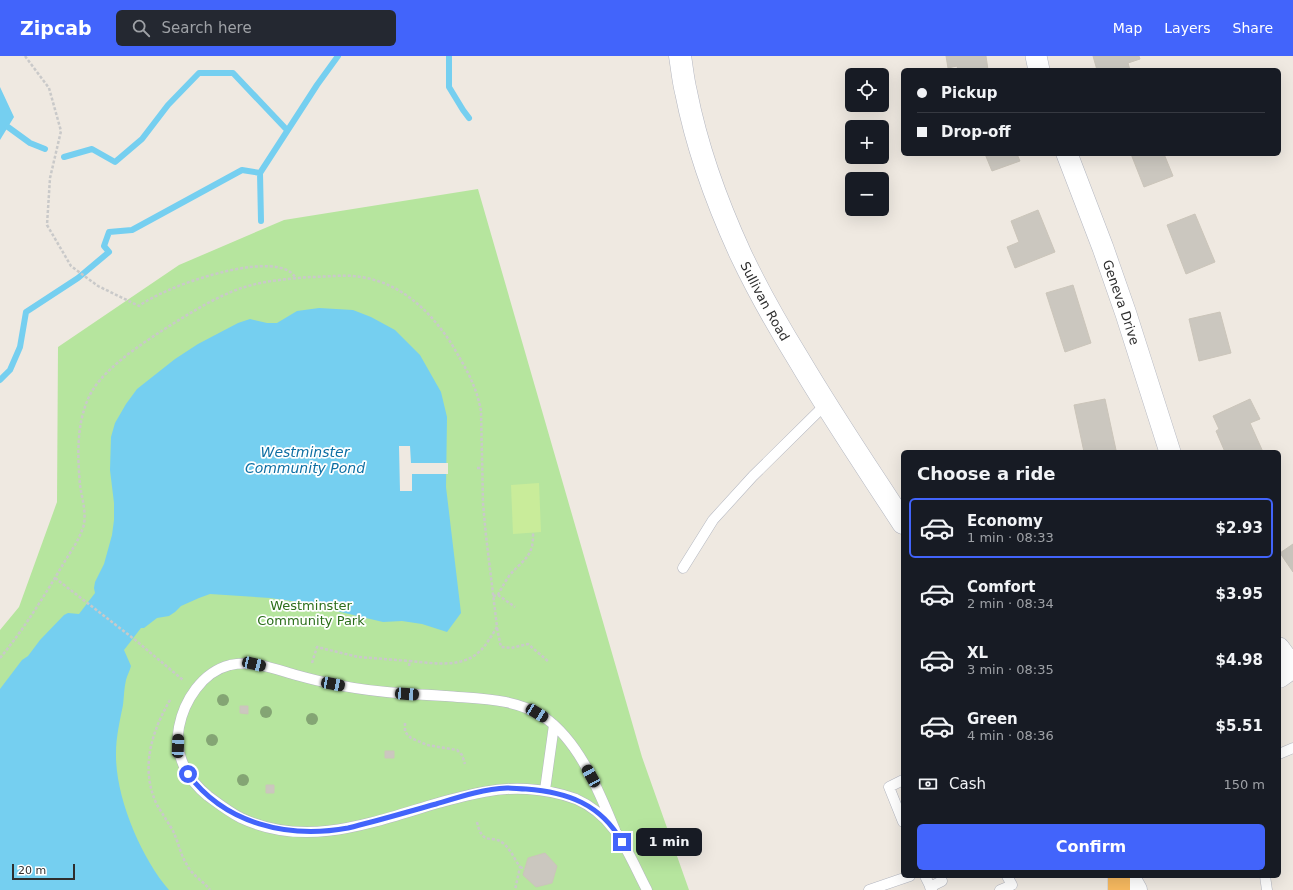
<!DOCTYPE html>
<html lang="en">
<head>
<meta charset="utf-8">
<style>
  body { margin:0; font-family:"DejaVu Sans",sans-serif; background:#242831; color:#f1f3f6; height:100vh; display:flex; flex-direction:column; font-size:15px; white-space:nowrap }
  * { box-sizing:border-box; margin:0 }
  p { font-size:13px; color:#9ea1a6 }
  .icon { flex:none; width:22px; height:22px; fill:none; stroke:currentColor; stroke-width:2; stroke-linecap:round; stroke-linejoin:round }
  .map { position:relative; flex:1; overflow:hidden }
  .drawer { position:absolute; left:901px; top:394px; width:380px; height:428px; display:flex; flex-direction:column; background:#171b24; border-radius:6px; box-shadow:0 4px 16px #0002 }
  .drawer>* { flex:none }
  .top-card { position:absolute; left:901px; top:12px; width:380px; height:88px; border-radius:6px; box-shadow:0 4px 16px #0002; display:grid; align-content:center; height:88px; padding:0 16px; background:#171b24 }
  .tools { position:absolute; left:845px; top:12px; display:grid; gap:8px }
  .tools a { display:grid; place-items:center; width:44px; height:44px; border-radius:6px; background:#171b24; box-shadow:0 4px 16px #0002; font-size:20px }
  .scale { position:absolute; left:12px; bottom:10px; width:63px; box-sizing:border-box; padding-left:4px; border:2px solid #2e2e2e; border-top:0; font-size:11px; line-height:14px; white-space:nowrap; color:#2e2e2e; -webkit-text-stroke:3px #fff; paint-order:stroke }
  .end { position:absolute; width:18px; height:18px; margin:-9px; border:5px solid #4264fb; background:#fff; box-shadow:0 0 0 2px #fff }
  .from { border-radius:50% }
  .bubble { position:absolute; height:28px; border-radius:6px; background:#171b24; box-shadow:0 4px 16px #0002; font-size:13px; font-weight:700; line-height:28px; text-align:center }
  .car { position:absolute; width:12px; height:24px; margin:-12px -6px; border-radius:5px; box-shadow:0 0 3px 1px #0007; background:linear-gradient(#222 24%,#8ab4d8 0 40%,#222 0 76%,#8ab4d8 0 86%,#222 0) }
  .top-card b { display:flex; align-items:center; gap:14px; height:38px; font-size:15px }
  .top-card b+b { border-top:1px solid #363941 }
  .top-card i { width:10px; height:10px; background:#f1f3f6 }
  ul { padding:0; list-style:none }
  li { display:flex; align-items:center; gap:12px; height:60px; margin:0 8px 6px; padding:0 8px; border:2px solid transparent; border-radius:6px }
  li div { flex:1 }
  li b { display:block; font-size:15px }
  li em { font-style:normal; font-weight:700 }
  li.active { border-color:#4264fb }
  li>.icon { width:36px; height:36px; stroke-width:1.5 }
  h2 { padding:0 16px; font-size:18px; line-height:48px }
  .pay { display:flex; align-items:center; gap:10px; height:44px; padding:0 16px; font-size:15px }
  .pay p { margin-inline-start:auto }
  .action { display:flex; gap:8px; margin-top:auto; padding:8px 16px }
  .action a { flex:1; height:46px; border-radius:6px; background:#4264fb; color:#fff; font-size:16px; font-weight:700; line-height:46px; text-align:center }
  header { display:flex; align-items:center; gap:24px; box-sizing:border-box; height:56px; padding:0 20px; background:#4264fb; color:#fff }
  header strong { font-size:19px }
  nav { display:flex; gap:22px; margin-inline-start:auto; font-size:14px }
  .search { width:280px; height:36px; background:#242831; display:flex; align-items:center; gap:10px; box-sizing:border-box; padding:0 14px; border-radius:6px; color:#9ea1a6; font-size:15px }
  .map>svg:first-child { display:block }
  .green { fill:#b6e59e }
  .pitch { fill:#c9ec9a }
  .water { fill:#75cff0 }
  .pier { fill:#efe9e1 }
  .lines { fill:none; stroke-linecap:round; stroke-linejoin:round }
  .stream { stroke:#75cff0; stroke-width:6 }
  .building { fill:#cbc7bf; stroke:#cbc5ba }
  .service-casing { stroke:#b4b7c1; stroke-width:11 }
  .minor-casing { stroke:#b4b7c1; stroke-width:22 }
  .tertiary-casing { stroke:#b4b7c1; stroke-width:23 }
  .trunk-casing { stroke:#c9c9c9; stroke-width:23 }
  .path { stroke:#c9c9c9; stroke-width:2.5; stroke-dasharray:3 2; stroke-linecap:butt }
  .service { stroke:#fff; stroke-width:10 }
  .minor { stroke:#fff; stroke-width:21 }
  .tertiary { stroke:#fff; stroke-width:22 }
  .trunk { stroke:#f8ba60; stroke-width:22 }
  .tree { fill:#84a574 }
  .route { stroke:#4264fb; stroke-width:5 }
  .labels { text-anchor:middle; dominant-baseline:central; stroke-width:3.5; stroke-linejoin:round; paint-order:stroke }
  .street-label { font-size:13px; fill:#2e2e2e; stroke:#fff }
  .park-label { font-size:13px; fill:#2c6e1b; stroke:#fff }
  .water-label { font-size:14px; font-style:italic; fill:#0d6fa3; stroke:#fff }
</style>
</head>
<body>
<header>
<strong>Zipcab</strong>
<div class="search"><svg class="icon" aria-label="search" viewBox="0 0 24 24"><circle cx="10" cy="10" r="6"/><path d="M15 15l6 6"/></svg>Search here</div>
<nav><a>Map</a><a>Layers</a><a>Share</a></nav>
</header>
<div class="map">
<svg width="1293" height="834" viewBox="0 0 1293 834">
  <rect width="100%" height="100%" fill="#efe9e1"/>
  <path class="green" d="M478,133L642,701L689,834H0V574L19,551L57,446L58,291L179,209L284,164Z"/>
  <path class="pitch" d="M539,427L541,476L513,478L511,429Z"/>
  <path class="water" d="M0,31L14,61L0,84Z
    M319,252L353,254L371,261L395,274L420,299L441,336L447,361L446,431L461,557L447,576L422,568L402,565L383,566L328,553L317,552L299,546L270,542L210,538L199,542L181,550L175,556L169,560L157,562L144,572H141L124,594L131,610C130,615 127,619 126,624C124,632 124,641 123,649C120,664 116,681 116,697C115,740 141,802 169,834H0V633L22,604L28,600L40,584L64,559L68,557L79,558L95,537L94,532L95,526L104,508L112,479L114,464V447L110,414L111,381L115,367L126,348L137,333L175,303L198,288L238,267L250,263L267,267H277L297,255Z"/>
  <path class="pier" d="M399,390H410L411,407H448V418H412V435H400Z"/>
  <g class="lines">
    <path class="stream" d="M449,0V31L463,54L469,62
      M8,71L30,87L45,93
      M64,101L92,93L115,106L142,83L168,49L199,17H233L287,74
      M261,165L260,117L317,29L338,0
      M0,324L10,314L20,291L26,256L78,222L109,196L104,190L109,176L132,174L242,114L260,117"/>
  </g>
  <path class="building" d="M946,0H986L988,14H958L957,10L948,12Z
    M1093,0H1139L1140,3L1128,7L1130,14H1097Z
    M985,98H1017L1020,105L992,115Z
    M1131,98H1164L1173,120L1144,131Z
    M1038,154L1055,196L1015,212L1007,191L1019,186L1011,165Z
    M1195,158L1215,206L1186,218L1167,169Z
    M1073,229L1091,287L1065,296L1046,237Z
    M1220,256L1231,297L1199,305L1189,263Z
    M1105,343L1116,394L1106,396H1084L1074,349Z
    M1250,343L1260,363L1250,367L1263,396H1230L1229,394L1225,396L1216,375L1219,373L1213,360Z
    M1293,488V516L1280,497Z
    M240,650H248V658L240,657Z
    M385,695H394V702H385Z
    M266,729H274V737H266Z
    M545,797L557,810L552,827L536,831L523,819L528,802Z"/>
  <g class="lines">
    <g class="service-casing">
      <path id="service" d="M683,512L713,464L753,420L826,348
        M1279,698L1293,692
        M903,724L889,731L903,766
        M545,734L554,669
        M615,774C599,736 580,686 544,661C515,642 480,643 446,640C407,638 367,636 329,627C318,625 307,622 296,619C275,613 253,604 230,609C202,616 184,645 179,671C174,699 187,723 208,740C219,748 229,756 241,762C307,793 373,766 438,747C468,739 495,731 527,733C544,734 560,737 576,743C617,761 628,798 647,834
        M925,820L932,834
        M1265,820L1267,834
        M930,831L942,825
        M869,834L910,820
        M1000,834L1012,829L1007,820"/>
    </g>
    <g class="minor-casing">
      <g id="minor">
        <path d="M1036,0L1039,14"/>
        <path id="s1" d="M1067,98L1103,192L1126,258L1170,396"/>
        <path d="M1279,592L1293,611"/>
      </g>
    </g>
    <g class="tertiary-casing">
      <g id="tertiary">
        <path id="s2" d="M680,0C682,12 683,24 686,36C697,92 717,147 741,199C758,235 778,270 799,304C832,360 868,413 903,467"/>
        <path d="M1279,621L1293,611"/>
        <path d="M1128,820L1136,834"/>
      </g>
    </g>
    <g class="trunk-casing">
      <path id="trunk" d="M1119,820V834"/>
    </g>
    <path class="path" d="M25,0L49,32L61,75L50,122L47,169L71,210L98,230L139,250C166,230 252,201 284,213C289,214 293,218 296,222
      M477,412H481
      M55,522L134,583L183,624
      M498,539C501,533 505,526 509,520C523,503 534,502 533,476
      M493,540L498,539L515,551
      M497,572L501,591L511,592L528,588L549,606
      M0,602C24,573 43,542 62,510C70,496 80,484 84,468C86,455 82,442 80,429C77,396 76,357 96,329C113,307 140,289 163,274C187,259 210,244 236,234C259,225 286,223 310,221C327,221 345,218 361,221C401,227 430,255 451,287C465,311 476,328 481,355L483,447L486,480L497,571C492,579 487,588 481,594C463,613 433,607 410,605L409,610
      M312,607L317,591L358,601L410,605
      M170,644C151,677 140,713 157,749C162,757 167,765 172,773C178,784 180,798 187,809C192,819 203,825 210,834
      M405,667V676L411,682L427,689L457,694L462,699L465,708
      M477,766C483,792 492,777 504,788C511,794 515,804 520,811L515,834
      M520,811L525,813"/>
    <use href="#service" class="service"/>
    <use href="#minor" class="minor"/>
    <use href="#tertiary" class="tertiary"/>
    <use href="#trunk" class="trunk"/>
  </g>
  <g class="tree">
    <circle cx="223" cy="644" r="6"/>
    <circle cx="266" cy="656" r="6"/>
    <circle cx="312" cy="663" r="6"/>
    <circle cx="212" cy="684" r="6"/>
    <circle cx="243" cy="724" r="6"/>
  </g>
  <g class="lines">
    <path class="route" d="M188,718C225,768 288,783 348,772C377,765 407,756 436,748C459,741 483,733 507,732C513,732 520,733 526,733C567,736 601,748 622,786"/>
  </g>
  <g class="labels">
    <g class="street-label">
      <text stroke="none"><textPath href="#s2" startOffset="261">Sullivan Road</textPath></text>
      <text stroke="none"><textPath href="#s1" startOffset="158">Geneva Drive</textPath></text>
    </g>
    <g class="park-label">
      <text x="311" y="549">Westminster<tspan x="311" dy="15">Community Park</tspan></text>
    </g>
    <g class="water-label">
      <text x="305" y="396">Westminster<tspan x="305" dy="16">Community Pond</tspan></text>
    </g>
  </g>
</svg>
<div class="tools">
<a><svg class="icon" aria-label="locate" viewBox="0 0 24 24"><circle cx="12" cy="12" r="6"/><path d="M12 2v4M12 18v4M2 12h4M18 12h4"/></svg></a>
<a>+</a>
<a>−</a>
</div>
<div class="scale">20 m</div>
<i class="end from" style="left:188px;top:718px"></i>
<i class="end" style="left:622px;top:786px"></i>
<div class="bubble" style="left:636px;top:772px;width:66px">1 min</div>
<i class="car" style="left:254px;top:608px;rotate:103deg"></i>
<i class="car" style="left:333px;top:628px;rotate:101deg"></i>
<i class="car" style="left:407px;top:638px;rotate:94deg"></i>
<i class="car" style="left:537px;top:657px;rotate:121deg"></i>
<i class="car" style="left:178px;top:690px;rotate:2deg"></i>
<i class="car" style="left:591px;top:720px;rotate:331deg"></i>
<div class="top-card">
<b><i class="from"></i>Pickup</b>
<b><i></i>Drop-off</b>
</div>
<section class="drawer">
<h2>Choose a ride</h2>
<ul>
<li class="active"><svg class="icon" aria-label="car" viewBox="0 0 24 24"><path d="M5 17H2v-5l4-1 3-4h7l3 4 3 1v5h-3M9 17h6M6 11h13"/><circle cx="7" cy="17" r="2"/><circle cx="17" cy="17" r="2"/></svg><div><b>Economy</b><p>1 min · 08:33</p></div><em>$2.93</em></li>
<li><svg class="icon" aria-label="car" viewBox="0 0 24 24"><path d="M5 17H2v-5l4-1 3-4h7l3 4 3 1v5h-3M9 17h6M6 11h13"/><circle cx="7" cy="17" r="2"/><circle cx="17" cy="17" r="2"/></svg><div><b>Comfort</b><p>2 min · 08:34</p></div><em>$3.95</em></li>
<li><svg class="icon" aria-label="car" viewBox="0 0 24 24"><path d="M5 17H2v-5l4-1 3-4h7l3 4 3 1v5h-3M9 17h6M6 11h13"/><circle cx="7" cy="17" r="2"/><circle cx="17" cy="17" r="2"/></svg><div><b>XL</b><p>3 min · 08:35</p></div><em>$4.98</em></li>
<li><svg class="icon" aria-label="car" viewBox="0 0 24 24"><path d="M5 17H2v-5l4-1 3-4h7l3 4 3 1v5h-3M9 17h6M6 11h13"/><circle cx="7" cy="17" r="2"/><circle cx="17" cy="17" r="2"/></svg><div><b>Green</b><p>4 min · 08:36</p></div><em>$5.51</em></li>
</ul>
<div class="pay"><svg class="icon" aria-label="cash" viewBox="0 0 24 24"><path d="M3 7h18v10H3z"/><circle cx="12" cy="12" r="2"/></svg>Cash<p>150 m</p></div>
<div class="action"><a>Confirm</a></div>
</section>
</div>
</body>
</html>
